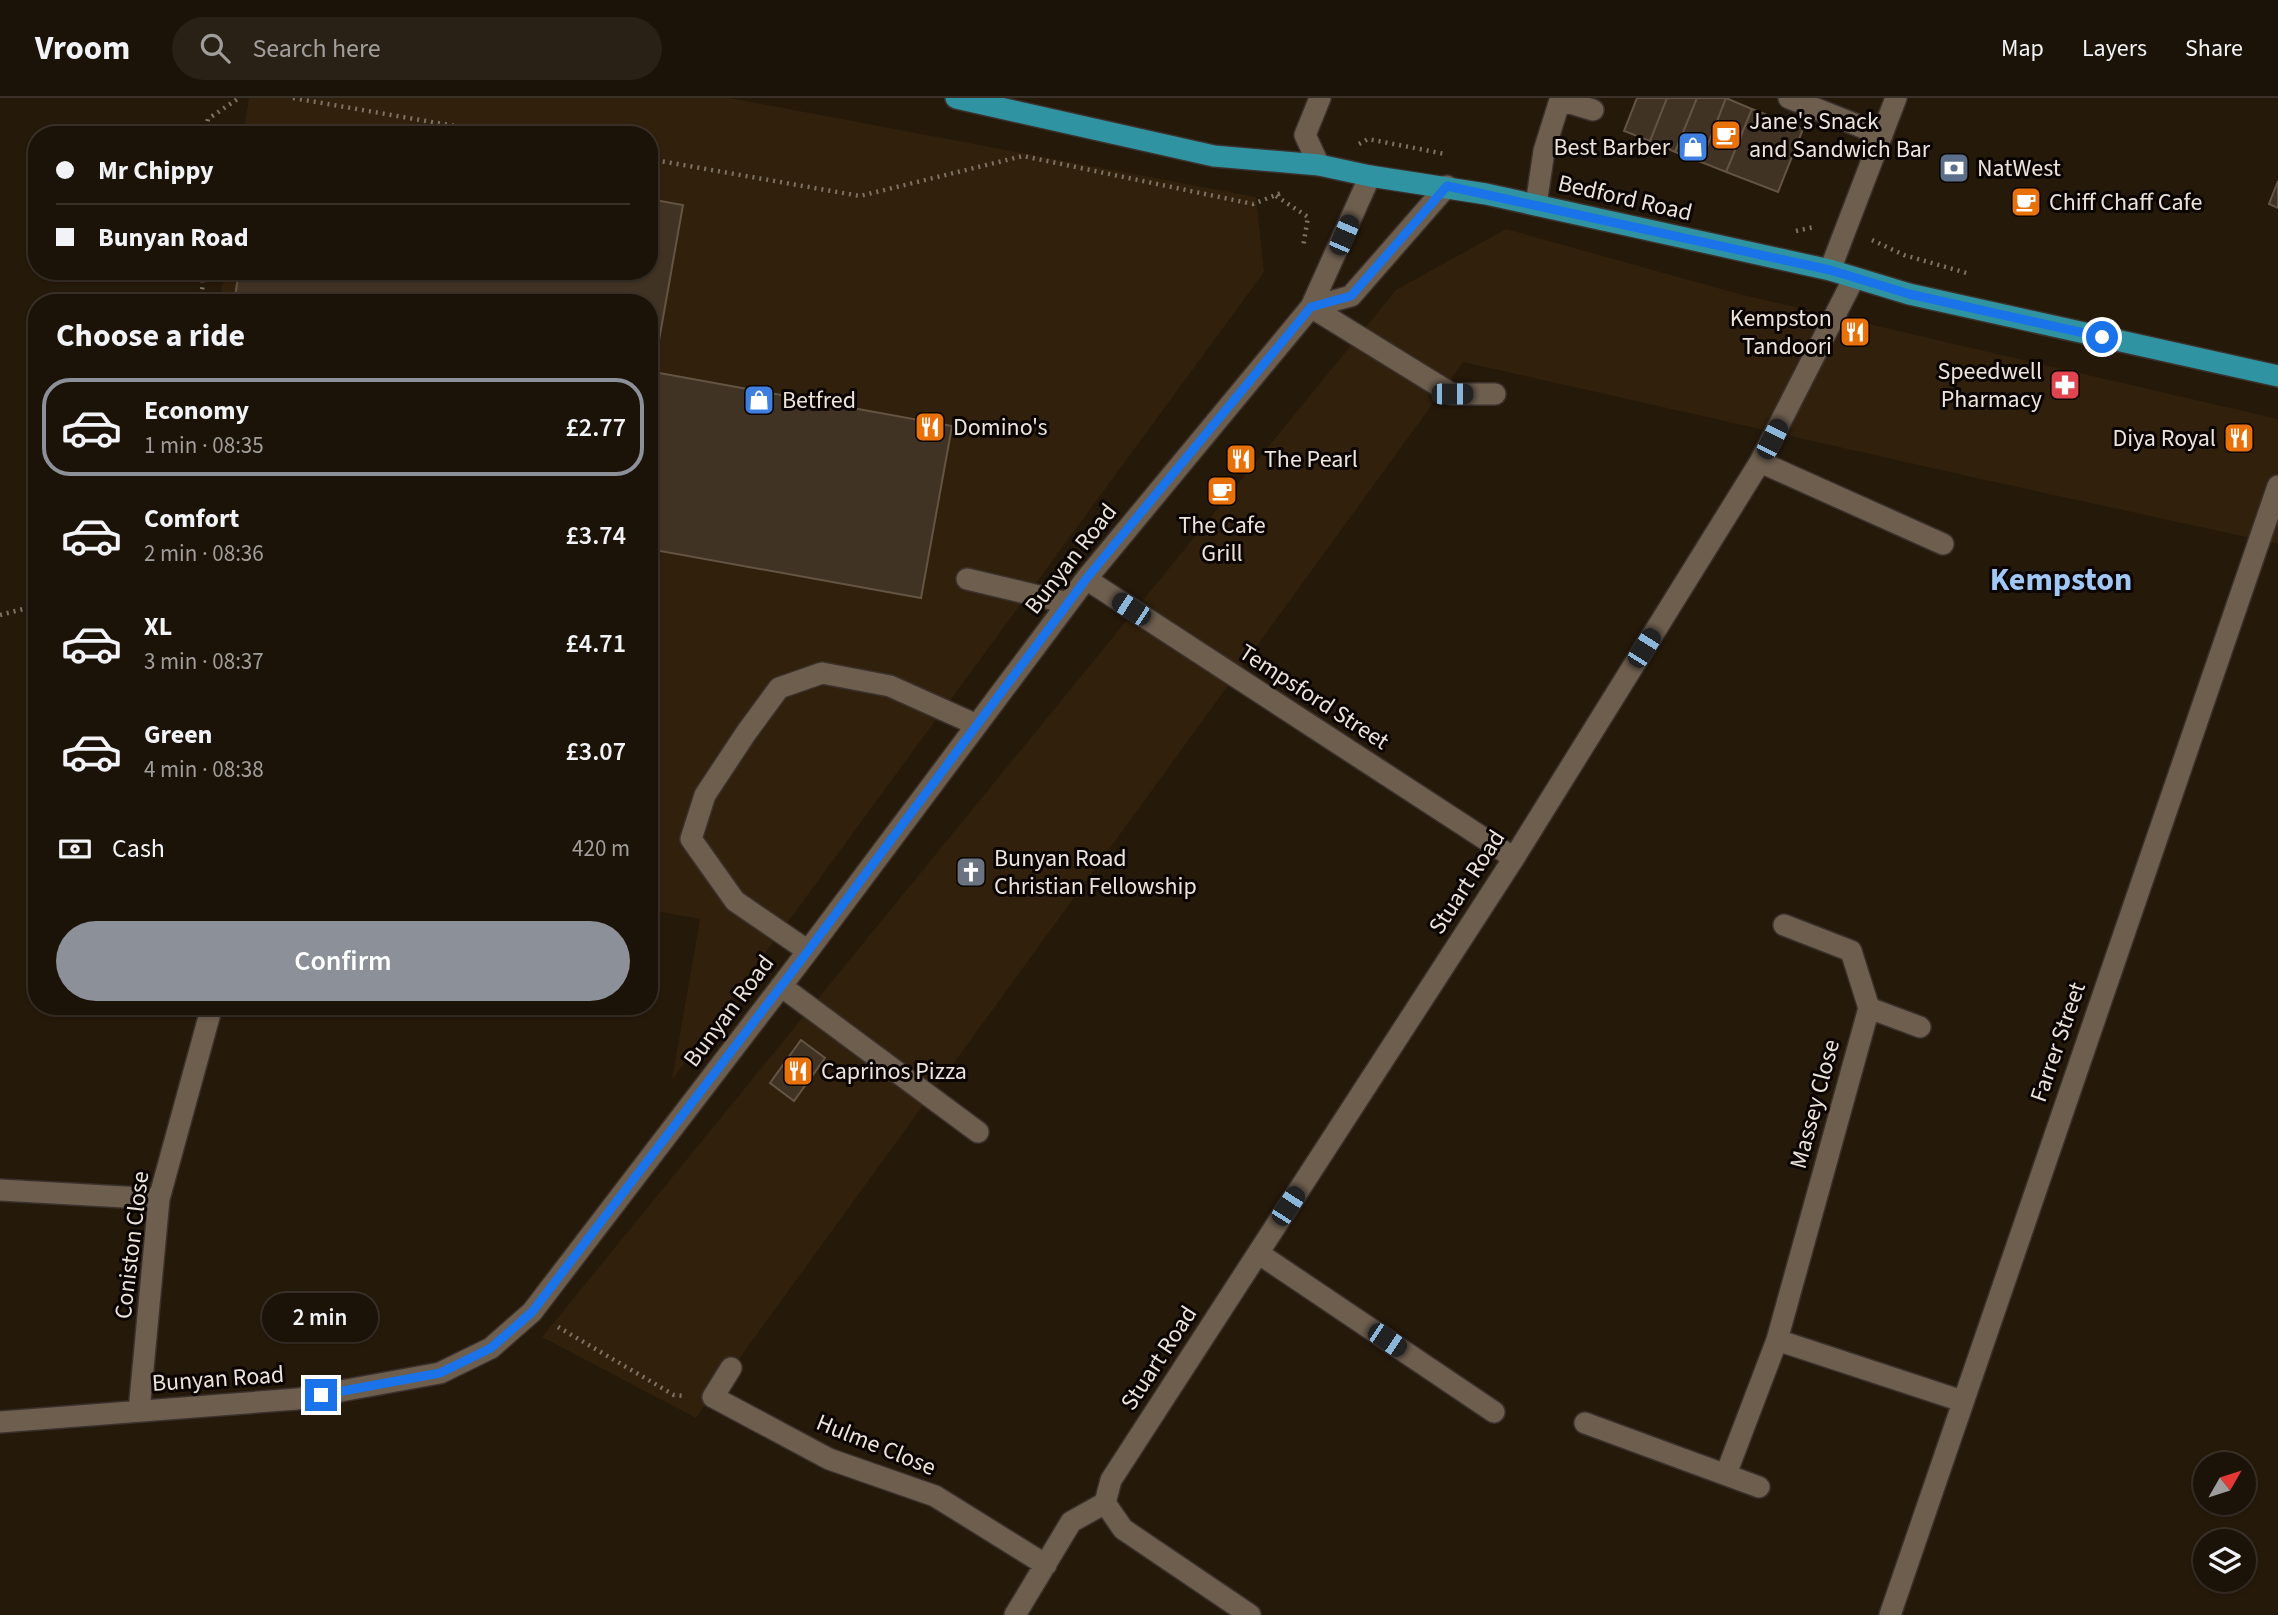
<!DOCTYPE html>
<html lang="en">
<head>
<meta charset="utf-8">
<style>
  body { margin:0; font-family:"Source Sans 3",sans-serif; background:#292016; color:#f1f3f6; height:100vh; display:flex; flex-direction:column; font-size:26px; white-space:nowrap }
  * { box-sizing:border-box; margin:0 }
  p { font-size:23px; color:#a09e9c }
  .icon { flex:none; width:38px; height:38px; fill:none; stroke:currentColor; stroke-width:2; stroke-linecap:round; stroke-linejoin:round }
  .map { position:relative; flex:1; overflow:hidden }
  .sheet { position:absolute; left:28px; top:196px; width:630px; height:721px; display:flex; flex-direction:column; background:#1c1308; border-radius:28px; box-shadow:0 2px 5px #0004,0 0 0 2px #3a3229 }
  .sheet>* { flex:none }
  .top-card { position:absolute; left:28px; top:28px; width:630px; height:154px; border-radius:28px; box-shadow:0 2px 5px #0004,0 0 0 2px #3a3229; display:grid; align-content:center; height:154px; padding:0 28px; background:#1c1308 }
  .needle { width:46px; rotate:51deg }
  .fabs { position:absolute; left:2193px; top:1354px; display:grid; gap:14px }
  .fabs a { display:grid; place-items:center; width:63px; height:63px; border-radius:50%; background:#1c1308; box-shadow:0 2px 5px #0004,0 0 0 2px #3a3229; font-size:35px }
  .end { position:absolute; width:32px; height:32px; margin:-16px; border:9px solid #1a73e8; background:#fff; box-shadow:0 0 0 4px #fff }
  .from { border-radius:50% }
  .bubble { position:absolute; height:49px; border-radius:24px; background:#1c1308; box-shadow:0 2px 5px #0004,0 0 0 2px #3a3229; font-size:23px; font-weight:600; line-height:49px; text-align:center }
  .car { position:absolute; width:21px; height:42px; margin:-21px -10px; border-radius:9px; box-shadow:0 0 5px 2px #0007; background:linear-gradient(#222 24%,#8ab4d8 0 40%,#222 0 76%,#8ab4d8 0 86%,#222 0) }
  .top-card b { display:flex; align-items:center; gap:24px; height:66px; font-size:26px }
  .top-card b+b { border-top:2px solid #3a3229 }
  .top-card i { width:18px; height:18px; background:#f1f3f6 }
  ul { padding:0; list-style:none }
  li { display:flex; align-items:center; gap:21px; height:98px; margin:0 14px 10px; padding:0 14px; border:4px solid transparent; border-radius:28px }
  li div { flex:1 }
  li b { display:block; font-size:26px }
  li em { font-style:normal; font-weight:600 }
  li.on { border-color:#8c9099 }
  li>.icon { width:63px; height:63px; stroke-width:1.5 }
  h2 { padding:0 28px; font-size:32px; line-height:84px }
  .pay { display:flex; align-items:center; gap:18px; height:77px; padding:0 28px; font-size:26px }
  .pay p { margin-inline-start:auto }
  .button { display:flex; gap:14px; margin-top:auto; padding:14px 28px }
  .button a { flex:1; height:80px; border-radius:42px; background:#8c9099; color:#fff; font-size:28px; font-weight:600; line-height:80px; text-align:center }
  header { display:flex; align-items:center; gap:42px; box-sizing:border-box; height:98px; padding:0 35px; background:#1c1308; border-bottom:2px solid #3a3229 }
  header strong { font-size:33px }
  nav { display:flex; gap:38px; margin-inline-start:auto; font-size:24px }
  .search { width:490px; height:63px; background:#292016; display:flex; align-items:center; gap:18px; box-sizing:border-box; padding:0 24px; border-radius:38px; color:#a09e9c; font-size:26px }
  .map>svg:first-child { display:block }
  .built { fill:#31200b }
  .building { fill:#413324; stroke:#635444; stroke-width:2 }
  .lines { fill:none; stroke-linecap:round; stroke-linejoin:round }
  .minor-casing { stroke:#3a312c; stroke-width:24 }
  .major-casing { stroke:#3a312c; stroke-width:24 }
  .path { stroke:#7d7266; stroke-width:4.5; stroke-dasharray:2 5; stroke-linecap:butt }
  .minor { stroke:#6d5e4e; stroke-width:21 }
  .major { stroke:#3093a1; stroke-width:21 }
  .route { stroke:#1a73e8; stroke-width:9 }
  .labels { text-anchor:middle; dominant-baseline:central; stroke-width:6; stroke-linejoin:round; paint-order:stroke }
  .poi-label { font-size:24px; fill:#ece3da; stroke:#0a0502; text-anchor:start }
  .street-label { font-size:24px; fill:#ece3da; stroke:#0a0502 }
  .district-label { font-size:32px; font-weight:bold; fill:#a1c7f7; stroke:#0a0502 }
</style>
</head>
<body>
<header>
<strong>Vroom</strong>
<div class="search"><svg class="icon" aria-label="search" viewBox="0 0 24 24"><circle cx="10" cy="10" r="6"/><path d="M15 15l6 6"/></svg>Search here</div>
<nav><a>Map</a><a>Layers</a><a>Share</a></nav>
</header>
<div class="map">
<svg width="2278" height="1517" viewBox="0 0 2278 1517">
  <rect width="100%" height="100%" fill="#25190a"/>
  <path class="built" d="M249,0H730L1256,99L1264,174L672,982L700,821L649,812V205H220L224,173H649V37H243Z
    M1506,131L1739,196L2278,321V446L1972,379L1463,264L696,1320L542,1239L1396,192Z"/>
  <path class="building" d="M1637,0H1667L1650,43L1624,33Z
    M1667,0H1697L1675,54L1650,43Z
    M1697,0H1726L1701,64L1675,54Z
    M1726,0L1752,11L1726,74L1701,64Z
    M1752,11L1803,31L1778,94L1726,74Z
    M2278,83V110L2269,106Z
    M649,101L683,107L649,299V205H234L239,173H649Z
    M654,274L952,328L921,500L649,451V299Z
    M801,942L825,960L794,1003L770,985Z"/>
  <g class="lines">
    <g class="minor-casing">
      <path id="minor" d="M1789,0L1882,37
        M1319,67L1305,37L1320,0
        M1536,107L1544,53L1560,2L1593,12
        M1830,172L1896,0
        M1311,209L1452,296H1495
        M1311,209L1351,198L1447,88
        M1760,364L1943,446
        M967,481L1068,505
        M1086,481L1514,760
        M808,853L735,803L691,741L705,697L746,635L779,590L822,575L890,588L977,627
        M781,888L978,1034
        M1869,910L1920,929
        M0,1092L159,1101
        M1258,1155L1494,1314
        M1777,1242L1962,1303
        M731,1270L713,1299L829,1361L935,1398L1046,1467
        M139,1313L159,1101L212,908
        M0,1324L297,1301L440,1275L491,1250L532,1214L808,853L1086,481L1311,209L1370,78
        M1585,1325L1759,1389
        M1726,1376L1777,1242L1869,910L1851,853L1784,827
        M1105,1405L1111,1382L1514,760L1760,364L1854,180
        M1105,1405L1123,1431L1250,1517
        M1015,1517L1071,1424L1105,1405
        M1890,1517L2278,388"/>
    </g>
    <g class="major-casing">
      <path id="major" d="M956,0L1214,58L1319,67L1370,78L1486,96L1830,172L1909,196L2278,278"/>
    </g>
    <path class="path" d="M293,0L507,37
      M205,37L208,21L239,0
      M1359,46L1368,41L1445,56
      M649,61L860,98L1023,58L1253,106L1281,95
      M1276,98L1308,119L1303,149
      M1796,133L1814,129
      M1872,142L1904,157L1970,176
      M199,205L203,187L202,173
      M0,517L31,509L37,504
      M558,1229L674,1297L685,1298"/>
    <use href="#minor" class="minor"/>
    <use href="#major" class="major"/>
  </g>
  <g class="lines">
    <path class="route" d="M321,1297L440,1275L491,1250L532,1214L808,853L1086,481L1311,209L1351,198L1447,88L1830,172L1909,196L2102,239"/>
  </g>
  <defs>
    <g id="cafe-square" transform="scale(1.575)"><rect x="-9" y="-9" width="18" height="18" rx="4" fill="#e8710a" stroke="#0a0502"/><path d="M-5.5-4.5H6V0H3Q3 3.5 0 3.5H-2.5Q-5.5 3.5-5.5 0ZM3-3.2v2h1.7v-2ZM-6 4.5H4V6H-6Z" fill="#fff"/></g>
    <g id="shop-square" transform="scale(1.575)"><rect x="-9" y="-9" width="18" height="18" rx="4" fill="#3f7fe0" stroke="#0a0502"/><path d="M-5-2.5h2.3a2.7 3.5 0 0 1 5.4 0H5L5.5 6h-11ZM-1.5-2.5h3a1.5 2.3 0 0 0-3 0Z" fill="#fff"/></g>
    <g id="bank-square" transform="scale(1.575)"><rect x="-9" y="-9" width="18" height="18" rx="4" fill="#5c6f8a" stroke="#0a0502"/><path d="M-6-4H6V4H-6ZM0-2.3a2.3 2.3 0 1 0 0 4.6a2.3 2.3 0 1 0 0-4.6Z" fill="#fff"/></g>
    <g id="restaurant-square" transform="scale(1.575)"><rect x="-9" y="-9" width="18" height="18" rx="4" fill="#e8710a" stroke="#0a0502"/><path d="M-5-6h1v4h1v-4h1v4h1v-4h1v5L-1.5 .5V6h-2V.5L-5-1ZM5-6V6H3V1.5H1.5Q1.5-4 5-6Z" fill="#fff"/></g>
    <g id="pharmacy-square" transform="scale(1.575)"><rect x="-9" y="-9" width="18" height="18" rx="4" fill="#e0444e" stroke="#0a0502"/><path d="M-2-6h4v4h4v4h-4v4h-4v-4h-4v-4h4Z" fill="#fff"/></g>
    <g id="church-square" transform="scale(1.575)"><rect x="-9" y="-9" width="18" height="18" rx="4" fill="#6b7280" stroke="#0a0502"/><path d="M-1.2-6h2.4v3.5h3.3v2.4h-3.3V6h-2.4V-.1h-3.3v-2.4h3.3Z" fill="#fff"/></g>
  </defs>
  <g fill-rule="evenodd">
    <use href="#cafe-square" x="1726" y="37"/>
    <use href="#shop-square" x="1693" y="49"/>
    <use href="#bank-square" x="1954" y="70"/>
    <use href="#cafe-square" x="2026" y="104"/>
    <use href="#restaurant-square" x="1855" y="234"/>
    <use href="#pharmacy-square" x="2065" y="287"/>
    <use href="#shop-square" x="759" y="302"/>
    <use href="#restaurant-square" x="930" y="329"/>
    <use href="#restaurant-square" x="2239" y="340"/>
    <use href="#restaurant-square" x="1241" y="361"/>
    <use href="#cafe-square" x="1222" y="393"/>
    <use href="#church-square" x="971" y="774"/>
    <use href="#restaurant-square" x="798" y="973"/>
  </g>
  <g class="labels">
    <g class="poi-label">
      <text x="1749" y="23">Jane's Snack<tspan x="1749" dy="28">and Sandwich Bar</tspan></text>
      <text x="1670" y="49" text-anchor="end">Best Barber</text>
      <text x="1977" y="70">NatWest</text>
      <text x="2049" y="104">Chiff Chaff Cafe</text>
      <text x="1832" y="220" text-anchor="end">Kempston<tspan x="1832" dy="28">Tandoori</tspan></text>
      <text x="2042" y="273" text-anchor="end">Speedwell<tspan x="2042" dy="28">Pharmacy</tspan></text>
      <text x="782" y="302">Betfred</text>
      <text x="953" y="329">Domino's</text>
      <text x="2216" y="340" text-anchor="end">Diya Royal</text>
      <text x="1264" y="361">The Pearl</text>
      <text x="1222" y="427" text-anchor="middle">The Cafe<tspan x="1222" dy="28">Grill</tspan></text>
      <text x="994" y="760">Bunyan Road<tspan x="994" dy="28">Christian Fellowship</tspan></text>
      <text x="821" y="973">Caprinos Pizza</text>
    </g>
    <g class="street-label">
      <text transform="translate(1625 100) rotate(13)">Bedford Road</text>
      <text transform="translate(1071 461) rotate(-52)">Bunyan Road</text>
      <text transform="translate(1314 599) rotate(33)">Tempsford Street</text>
      <text transform="translate(1467 784) rotate(-57)">Stuart Road</text>
      <text transform="translate(729 913) rotate(-53)">Bunyan Road</text>
      <text transform="translate(2058 944) rotate(-71)">Farrer Street</text>
      <text transform="translate(1815 1006) rotate(-75)">Massey Close</text>
      <text transform="translate(132 1147) rotate(-83)">Coniston Close</text>
      <text transform="translate(1159 1260) rotate(-57)">Stuart Road</text>
      <text transform="translate(218 1281) rotate(-4)">Bunyan Road</text>
      <text transform="translate(876 1347) rotate(22)">Hulme Close</text>
    </g>
    <g class="district-label">
      <text x="2061" y="482">Kempston</text>
    </g>
  </g>
</svg>
<div class="fabs">
<a><svg class="needle" viewBox="-14 -14 28 28"><path d="M0-13l5 13h-10z" fill="#e53935"/><path d="M0 13l5-13h-10z" fill="#a09e9c"/></svg></a>
<a><svg class="icon" aria-label="layers" viewBox="0 0 24 24"><path d="M12 4l9 5-9 5-9-5zM3 14l9 5 9-5"/></svg></a>
</div>
<i class="end from" style="left:2102px;top:239px"></i>
<i class="end" style="left:321px;top:1297px"></i>
<div class="bubble" style="left:262px;top:1195px;width:116px">2 min</div>
<i class="car" style="left:1344px;top:137px;rotate:23deg"></i>
<i class="car" style="left:1452px;top:296px;rotate:90deg"></i>
<i class="car" style="left:1772px;top:341px;rotate:27deg"></i>
<i class="car" style="left:1131px;top:511px;rotate:303deg"></i>
<i class="car" style="left:1644px;top:550px;rotate:32deg"></i>
<i class="car" style="left:1288px;top:1108px;rotate:33deg"></i>
<i class="car" style="left:1387px;top:1242px;rotate:124deg"></i>
<div class="top-card">
<b><i class="from"></i>Mr Chippy</b>
<b><i></i>Bunyan Road</b>
</div>
<section class="sheet">
<h2>Choose a ride</h2>
<ul>
<li class="on"><svg class="icon" aria-label="car" viewBox="0 0 24 24"><path d="M5 17H2v-5l4-1 3-4h7l3 4 3 1v5h-3M9 17h6M6 11h13"/><circle cx="7" cy="17" r="2"/><circle cx="17" cy="17" r="2"/></svg><div><b>Economy</b><p>1 min · 08:35</p></div><em>£2.77</em></li>
<li><svg class="icon" aria-label="car" viewBox="0 0 24 24"><path d="M5 17H2v-5l4-1 3-4h7l3 4 3 1v5h-3M9 17h6M6 11h13"/><circle cx="7" cy="17" r="2"/><circle cx="17" cy="17" r="2"/></svg><div><b>Comfort</b><p>2 min · 08:36</p></div><em>£3.74</em></li>
<li><svg class="icon" aria-label="car" viewBox="0 0 24 24"><path d="M5 17H2v-5l4-1 3-4h7l3 4 3 1v5h-3M9 17h6M6 11h13"/><circle cx="7" cy="17" r="2"/><circle cx="17" cy="17" r="2"/></svg><div><b>XL</b><p>3 min · 08:37</p></div><em>£4.71</em></li>
<li><svg class="icon" aria-label="car" viewBox="0 0 24 24"><path d="M5 17H2v-5l4-1 3-4h7l3 4 3 1v5h-3M9 17h6M6 11h13"/><circle cx="7" cy="17" r="2"/><circle cx="17" cy="17" r="2"/></svg><div><b>Green</b><p>4 min · 08:38</p></div><em>£3.07</em></li>
</ul>
<div class="pay"><svg class="icon" aria-label="cash" viewBox="0 0 24 24"><path d="M3 7h18v10H3z"/><circle cx="12" cy="12" r="2"/></svg>Cash<p>420 m</p></div>
<div class="button"><a>Confirm</a></div>
</section>
</div>
</body>
</html>
